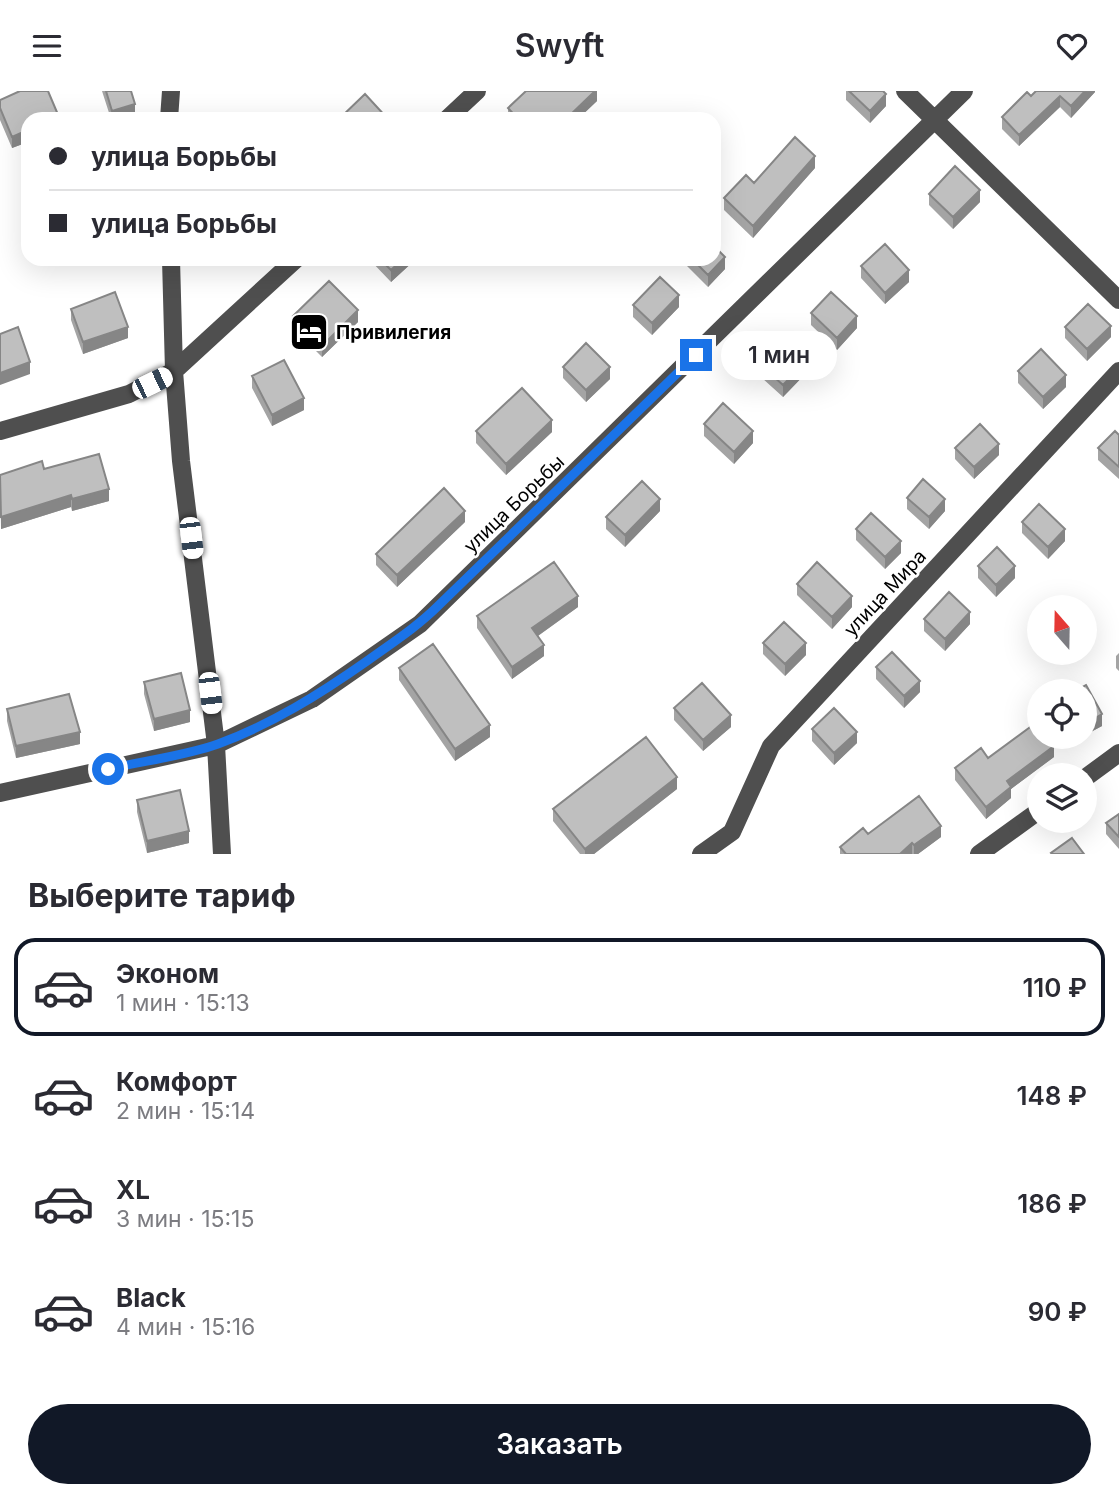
<!DOCTYPE html>
<html lang="ru">
<head>
<meta charset="utf-8">
<style>
  body { margin:0; font-family:Inter,sans-serif; background:#f2f2f3; color:#2b2b33; height:100vh; display:flex; flex-direction:column; font-size:26px; white-space:nowrap }
  * { box-sizing:border-box; margin:0 }
  p { font-size:23px; color:#7c7c81 }
  .icon { flex:none; width:38px; height:38px; fill:none; stroke:currentColor; stroke-width:2; stroke-linecap:round; stroke-linejoin:round }
  .map { position:relative; height:763px; overflow:hidden }
  .details { display:flex; flex-direction:column; background:#fff; flex:1 }
  .details>* { flex:none }
  .top-card { position:absolute; left:21px; top:21px; width:700px; height:154px; border-radius:21px; box-shadow:0 7px 28px #0002; display:grid; align-content:center; height:154px; padding:0 28px; background:#fff }
  .needle { width:46px; rotate:340deg }
  .fabs { position:absolute; left:1027px; top:504px; display:grid; gap:14px }
  .fabs a { display:grid; place-items:center; width:70px; height:70px; border-radius:50%; background:#fff; box-shadow:0 7px 28px #0002; font-size:35px }
  .end { position:absolute; width:32px; height:32px; margin:-16px; border:9px solid #1a73e8; background:#fff; box-shadow:0 0 0 4px #fff }
  .from { border-radius:50% }
  .bubble { position:absolute; height:49px; border-radius:24px; background:#fff; box-shadow:0 7px 28px #0002; font-size:23px; font-weight:600; line-height:49px; text-align:center }
  .car { position:absolute; width:21px; height:42px; margin:-21px -10px; border-radius:9px; box-shadow:0 0 5px 2px #0007; background:linear-gradient(#fff 24%,#345 0 40%,#fff 0 76%,#345 0 86%,#fff 0) }
  .top-card b { display:flex; align-items:center; gap:24px; height:66px; font-size:26px }
  .top-card b+b { border-top:2px solid #e1e1e2 }
  .top-card i { width:18px; height:18px; background:#2b2b33 }
  ul { padding:0; list-style:none }
  li { display:flex; align-items:center; gap:21px; height:98px; margin:0 14px 10px; padding:0 14px; border:4px solid transparent; border-radius:21px }
  li div { flex:1 }
  li b { display:block; font-size:26px }
  li em { font-style:normal; font-weight:600 }
  li.selected { border-color:#111827 }
  li>.icon { width:63px; height:63px; stroke-width:1.5 }
  h2 { padding:0 28px; font-size:32px; line-height:84px }
  .action { display:flex; gap:14px; margin-top:auto; padding:14px 28px }
  .action a { flex:1; height:80px; border-radius:42px; background:#111827; color:#fff; font-size:28px; font-weight:600; line-height:80px; text-align:center }
  header { display:flex; justify-content:space-between; align-items:center; height:91px; padding:0 28px; background:#fff; font-size:32px; font-weight:600 }
  .map>svg:first-child { display:block }
  .lines { fill:none; stroke-linecap:round; stroke-linejoin:round }
  .minor { stroke:#4f4f4f; stroke-width:18 }
  .wall { fill:#a4a4a4 }
  .shaded-wall { fill:#868686 }
  .building { fill:#bfbfbf; stroke:#868686; stroke-width:2 }
  .route { stroke:#1a73e8; stroke-width:9 }
  .labels { text-anchor:middle; dominant-baseline:central; stroke-width:5; stroke-linejoin:round; paint-order:stroke }
  .poi-label { font-size:19px; font-weight:bold; fill:#000; stroke:#fff; text-anchor:start }
  .street-label { font-size:19px; fill:#000; stroke:#fff }
</style>
</head>
<body>
<header><svg class="icon" aria-label="menu" viewBox="0 0 24 24"><path d="M4 6h16M4 12h16M4 18h16"/></svg>Swyft<svg class="icon" aria-label="heart" viewBox="0 0 24 24"><path d="M12 20l-8-8c-3-5 5-10 8-4 3-6 11-1 8 4z"/></svg></header>
<div class="map">
<svg width="1119" height="763" viewBox="0 0 1119 763">
  <rect width="100%" height="100%" fill="#fff"/>
  <g class="lines">
    <path class="minor" d="M905,0L1119,209
      M169,28L171,0
      M447,28L477,0
      M171,168L174,280L181,370L216,654L222,763
      M0,340L129,303L174,280L296,168
      M1085,687L1119,662
      M0,702L216,654L312,608L420,533L964,0
      M701,763L732,741L771,655L1119,280
      M979,763L1040,719"/>
  </g>
  <path class="wall" d="M102,0H131L135,25L125,28H111Z
    M597,0V10L578,28H508V17Z
    M846,0H883L886,15L870,32L846,9Z
    M1095,0V1L1071,27L1060,16L1019,55L1002,38V26L1031,5Z
    M0,9L59,28H28V51L12,57L0,29Z
    M815,77L753,147L724,119V107L754,92Z
    M929,103L980,111L953,138L929,114Z
    M369,168H416L391,191Z
    M683,168H714L725,178L708,196L683,171Z
    M861,175L909,191L885,213L861,187Z
    M633,214L679,216L652,244L633,226Z
    M71,218L128,247L83,263L71,229Z
    M811,222L857,237L837,259L811,234Z
    M293,225L358,231L322,266L293,237Z
    M1065,236L1111,246L1087,270L1065,247Z
    M762,275L810,278L783,306L762,287Z
    M563,276L610,288L586,311L563,287Z
    M1018,280L1066,296L1043,318L1018,292Z
    M252,285L304,319L272,335L252,297Z
    M704,333L753,352L734,373L704,345Z
    M476,340L552,341L506,384L476,352Z
    M1119,344V388L1098,369V357Z
    M955,357L999,364L974,388L955,368Z
    M44,378L109,410L72,420L71,416L1,438L0,384Z
    M907,407L945,420L929,438L907,418Z
    M660,420L625,456L606,438V426Z
    M465,431L397,496L376,474V463Z
    M1022,431L1065,450L1048,468L1022,442Z
    M856,438L901,462L885,478L856,449Z
    M978,475L1015,487L996,506L978,487Z
    M797,493L852,516L832,538L797,504Z
    M578,516L538,545L544,565L512,588L477,537V525Z
    M924,528L970,533L945,560L924,540Z
    M763,552L806,564L785,585L763,563Z
    M1119,562V580L1116,577V565Z
    M876,576L920,601L904,617L876,588Z
    M399,577L490,646L455,670L399,589Z
    M144,591L190,631L154,640L144,603Z
    M1085,600L1102,635L1087,643L1085,639Z
    M674,617L731,636L703,660L674,629Z
    M7,618L80,653L16,667L7,630Z
    M812,638L857,652L834,674L812,650Z
    M1054,666L1011,698V707L986,728L955,689V677L988,667Z
    M677,698L594,763H580L553,730V718Z
    M137,709L189,752L147,762L137,721Z
    M1119,723V758L1106,743V732Z
    M868,743L941,746L918,763H840V756Z"/>
  <path class="shaded-wall" d="M595,0H597V10L578,28H566Z
    M1085,0H1095V1L1071,27V15Z
    M886,3V15L870,32V20Z
    M1060,5V16L1019,55V44Z
    M135,13V25L125,28H112V20Z
    M28,39V51L12,57V46Z
    M815,65V77L753,147V135Z
    M980,99V111L953,138V126Z
    M725,166V178L708,196V184Z
    M403,168H416L391,191V179Z
    M909,179V191L885,213V202Z
    M679,204V216L652,244V232Z
    M358,219V231L322,266V255Z
    M857,225V237L837,259V247Z
    M1111,235V246L1087,270V258Z
    M128,236V247L83,263V251Z
    M810,266V278L783,306V294Z
    M30,271V283L0,294V282Z
    M610,276V288L586,311V299Z
    M1066,284V296L1043,318V306Z
    M304,307V319L272,335V324Z
    M552,329V341L506,384V373Z
    M753,340V352L734,373V361Z
    M999,353V364L974,388V376Z
    M109,398V410L72,420V408Z
    M71,404V416L1,438V426Z
    M660,408V420L625,456V444Z
    M945,408V420L929,438V426Z
    M465,420V431L397,496V484Z
    M1065,438V450L1048,468V456Z
    M901,450V462L885,478V466Z
    M1015,475V487L996,506V494Z
    M578,505V516L532,549V537Z
    M852,505V516L832,538V526Z
    M970,521V533L945,560V548Z
    M806,552V564L785,585V573Z
    M544,554V565L512,588V576Z
    M920,590V601L904,617V605Z
    M190,619V631L154,640V628Z
    M1102,623V635L1087,643V632Z
    M731,624V636L703,660V649Z
    M490,634V646L455,670V658Z
    M80,641V653L16,667V655Z
    M857,641V652L834,674V662Z
    M1054,655V666L1011,698V707L986,728V716L1007,690Z
    M677,686V698L594,763H585V758Z
    M941,735V746L918,763H914V754Z
    M189,740V752L147,762V750Z
    M912,752V763H900Z"/>
  <path class="building" d="M20,0H48L59,26L54,28H28V39L12,46L0,17V9Z
    M106,0H131L135,13L112,20Z
    M526,0H595L566,28H518L508,17Z
    M849,0H883L886,3L870,20Z
    M1036,0H1085L1071,15L1060,5L1019,44L1002,26L1027,1L1031,5Z
    M365,3L388,28H339Z
    M795,46L815,65L753,135L724,107L746,84L754,92Z
    M955,75L980,99L953,126L929,103Z
    M885,153L909,179L885,202L861,175Z
    M714,155L725,166L708,184L692,168H714Z
    M380,168H403L391,179Z
    M660,186L679,204L652,232L633,214Z
    M329,190L358,219L322,255L293,225Z
    M115,201L128,236L83,251L71,218Z
    M831,201L857,225L837,247L811,222Z
    M1088,213L1111,235L1087,258L1065,236Z
    M18,236L30,271L0,282V243Z
    M788,246L810,266L783,294L762,275Z
    M586,252L610,276L586,299L563,276Z
    M1041,258L1066,284L1043,306L1018,280Z
    M284,269L304,307L272,324L252,285Z
    M522,297L552,329L506,373L476,340Z
    M723,312L753,340L734,361L704,333Z
    M980,333L999,353L974,376L955,357Z
    M1115,340L1119,344V376L1098,357Z
    M99,363L109,398L72,408L71,404L1,426L0,384L42,370L44,378Z
    M923,388L945,408L929,426L907,407Z
    M642,390L660,408L625,444L606,426Z
    M444,397L465,420L397,484L376,463Z
    M1039,413L1065,438L1048,456L1022,431Z
    M871,422L901,450L885,466L856,438Z
    M997,456L1015,475L996,494L978,475Z
    M554,471L578,505L532,537L544,554L512,576L477,525Z
    M817,471L852,505L832,526L797,493Z
    M949,501L970,521L945,548L924,528Z
    M784,531L806,552L785,573L763,552Z
    M433,553L490,634L455,658L399,577Z
    M892,561L920,590L904,605L876,576Z
    M181,582L190,619L154,628L144,591Z
    M702,592L731,624L703,649L674,617Z
    M1086,594L1102,623L1087,632L1085,627V600H1075Z
    M69,603L80,641L16,655L7,618Z
    M834,617L857,641L834,662L812,638Z
    M1037,631L1040,634V646H1048L1054,655L1007,690L1011,696L986,716L955,677L981,657L988,667Z
    M646,646L677,686L585,758L553,718Z
    M180,699L189,740L147,750L137,709Z
    M919,705L941,735L914,754L912,752L900,763H846L840,756L863,737L868,743Z
    M1119,723V746L1106,732Z
    M1072,747L1084,763H1052L1051,762Z"/>
  <g class="lines">
    <path class="route" d="M108,678C142,670 185,665 218,653C272,633 320,603 367,570C392,552 417,536 439,514L696,264"/>
  </g>
  <defs>
    <g id="hotel-square" transform="scale(2.0125)"><rect x="-9" y="-9" width="18" height="18" rx="4" fill="#000" stroke="#fff"/><path d="M-6-4.5h1.5V1H6V5H4.5V3h-9V5H-6ZM-4 0a1.8 1.8 0 1 1 3.6 0ZM.5 0V-2.5h3Q6-2.5 6 0Z" fill="#fff"/></g>
  </defs>
  <g fill-rule="evenodd">
    <use href="#hotel-square" x="309" y="241"/>
  </g>
  <g class="labels">
    <g class="poi-label">
      <text x="336" y="241">Привилегия</text>
    </g>
    <g class="street-label">
      <text transform="translate(514 413) rotate(-44)">улица Борьбы</text>
      <text transform="translate(885 502) rotate(-47)">улица Мира</text>
    </g>
  </g>
</svg>
<div class="fabs">
<a><svg class="needle" viewBox="-14 -14 28 28"><path d="M0-13l5 13h-10z" fill="#e53935"/><path d="M0 13l5-13h-10z" fill="#7c7c81"/></svg></a>
<a><svg class="icon" aria-label="locate" viewBox="0 0 24 24"><circle cx="12" cy="12" r="6"/><path d="M12 2v4M12 18v4M2 12h4M18 12h4"/></svg></a>
<a><svg class="icon" aria-label="layers" viewBox="0 0 24 24"><path d="M12 4l9 5-9 5-9-5zM3 14l9 5 9-5"/></svg></a>
</div>
<i class="end from" style="left:108px;top:678px"></i>
<i class="end" style="left:696px;top:264px"></i>
<div class="bubble" style="left:721px;top:240px;width:116px">1 мин</div>
<i class="car" style="left:152px;top:292px;rotate:64deg"></i>
<i class="car" style="left:191px;top:447px;rotate:173deg"></i>
<i class="car" style="left:210px;top:602px;rotate:173deg"></i>
<div class="top-card">
<b><i class="from"></i>улица Борьбы</b>
<b><i></i>улица Борьбы</b>
</div>
</div>
<section class="details">
<h2>Выберите тариф</h2>
<ul>
<li class="selected"><svg class="icon" aria-label="car" viewBox="0 0 24 24"><path d="M5 17H2v-5l4-1 3-4h7l3 4 3 1v5h-3M9 17h6M6 11h13"/><circle cx="7" cy="17" r="2"/><circle cx="17" cy="17" r="2"/></svg><div><b>Эконом</b><p>1 мин · 15:13</p></div><em>110 ₽</em></li>
<li><svg class="icon" aria-label="car" viewBox="0 0 24 24"><path d="M5 17H2v-5l4-1 3-4h7l3 4 3 1v5h-3M9 17h6M6 11h13"/><circle cx="7" cy="17" r="2"/><circle cx="17" cy="17" r="2"/></svg><div><b>Комфорт</b><p>2 мин · 15:14</p></div><em>148 ₽</em></li>
<li><svg class="icon" aria-label="car" viewBox="0 0 24 24"><path d="M5 17H2v-5l4-1 3-4h7l3 4 3 1v5h-3M9 17h6M6 11h13"/><circle cx="7" cy="17" r="2"/><circle cx="17" cy="17" r="2"/></svg><div><b>XL</b><p>3 мин · 15:15</p></div><em>186 ₽</em></li>
<li><svg class="icon" aria-label="car" viewBox="0 0 24 24"><path d="M5 17H2v-5l4-1 3-4h7l3 4 3 1v5h-3M9 17h6M6 11h13"/><circle cx="7" cy="17" r="2"/><circle cx="17" cy="17" r="2"/></svg><div><b>Black</b><p>4 мин · 15:16</p></div><em>90 ₽</em></li>
</ul>
<div class="action"><a>Заказать</a></div>
</section>
</body>
</html>
